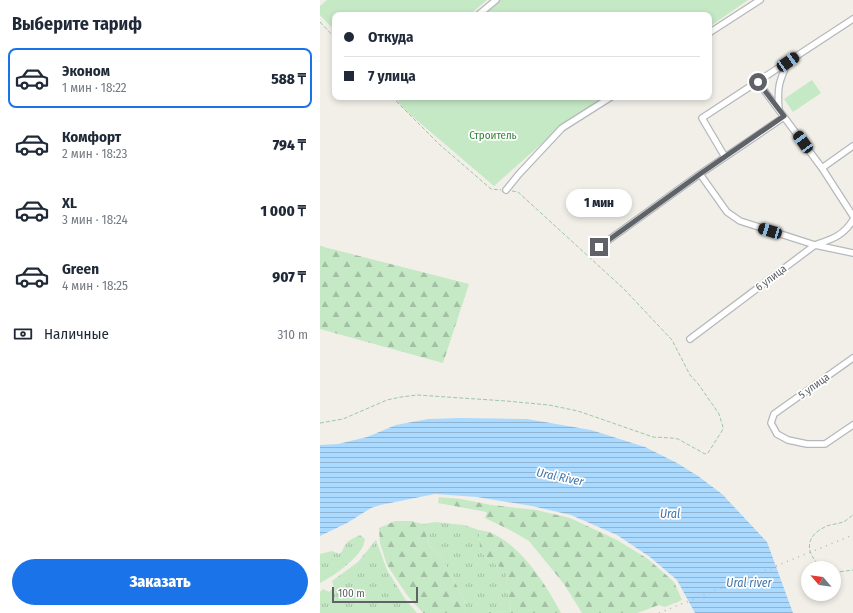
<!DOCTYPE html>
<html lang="ru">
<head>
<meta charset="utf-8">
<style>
  body { margin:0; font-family:"Fira Sans Condensed",sans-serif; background:#f6f6f7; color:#1f2937; height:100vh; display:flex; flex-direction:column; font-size:15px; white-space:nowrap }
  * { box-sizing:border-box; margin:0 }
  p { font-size:13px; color:#747a83 }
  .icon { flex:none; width:22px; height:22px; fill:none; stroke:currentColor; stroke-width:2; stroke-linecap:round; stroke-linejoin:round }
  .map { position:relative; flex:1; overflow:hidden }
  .details { display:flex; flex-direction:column; background:#fff; width:320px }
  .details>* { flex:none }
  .hud { position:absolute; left:12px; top:12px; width:380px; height:88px; border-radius:8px; box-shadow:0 2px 6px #0003; display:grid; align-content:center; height:88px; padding:0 12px; background:#fff }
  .needle { width:26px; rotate:298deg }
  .fabs { position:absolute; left:481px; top:561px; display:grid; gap:8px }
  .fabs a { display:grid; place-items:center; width:40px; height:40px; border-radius:50%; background:#fff; box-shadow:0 2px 6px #0003; font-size:20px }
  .scale { position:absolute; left:12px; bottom:10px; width:86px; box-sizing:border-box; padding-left:4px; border:2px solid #5f6368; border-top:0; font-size:11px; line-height:14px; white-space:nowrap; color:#5f6368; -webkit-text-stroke:3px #fff; paint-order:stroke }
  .end { position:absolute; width:18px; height:18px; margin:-9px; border:5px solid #5f6368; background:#fff; box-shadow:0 0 0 2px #fff }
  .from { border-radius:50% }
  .bubble { position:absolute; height:28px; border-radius:14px; background:#fff; box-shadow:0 2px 6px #0003; font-size:13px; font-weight:800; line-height:28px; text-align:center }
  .car { position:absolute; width:12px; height:24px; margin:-12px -6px; border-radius:5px; box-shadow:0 0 3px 1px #0007; background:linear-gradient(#222 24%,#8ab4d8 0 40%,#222 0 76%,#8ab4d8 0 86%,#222 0) }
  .hud b { display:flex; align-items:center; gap:14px; height:38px; font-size:15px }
  .hud b+b { border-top:1px solid #e0e1e3 }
  .hud i { width:10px; height:10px; background:#1f2937 }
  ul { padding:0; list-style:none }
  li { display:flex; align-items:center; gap:12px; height:60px; margin:0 8px 6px; padding:0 4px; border:2px solid transparent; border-radius:8px }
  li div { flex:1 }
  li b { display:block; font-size:15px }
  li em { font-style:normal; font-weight:800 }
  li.current { border-color:#1a73e8 }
  li>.icon { width:36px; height:36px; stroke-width:1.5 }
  h2 { padding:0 12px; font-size:18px; line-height:48px }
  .pay { display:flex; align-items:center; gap:10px; height:44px; padding:0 12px; font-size:15px }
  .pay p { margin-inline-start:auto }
  .action { display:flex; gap:8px; margin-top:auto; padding:8px 12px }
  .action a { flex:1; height:46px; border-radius:24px; background:#1a73e8; color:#fff; font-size:16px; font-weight:800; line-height:46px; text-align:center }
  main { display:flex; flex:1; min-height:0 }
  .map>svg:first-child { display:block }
  .grass { fill:url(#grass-tufts) }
  .forest { fill:url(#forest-firs) }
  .garden { fill:#c5e8c5 }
  .water { fill:url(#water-rules) }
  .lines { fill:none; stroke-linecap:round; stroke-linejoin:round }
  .minor-casing { stroke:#b5b8bc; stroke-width:8 }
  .path { stroke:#9cc7a9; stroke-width:1; stroke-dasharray:4 2; stroke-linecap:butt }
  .minor { stroke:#fff; stroke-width:5.5 }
  .rail { stroke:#b6b7b8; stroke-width:1.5; stroke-dasharray:1 5; stroke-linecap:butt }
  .route { stroke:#5f6368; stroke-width:5 }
  .labels { text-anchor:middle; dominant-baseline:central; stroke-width:3.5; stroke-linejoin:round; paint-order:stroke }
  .park-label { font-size:11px; fill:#348238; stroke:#fff }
  .street-label { font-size:11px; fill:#5f6368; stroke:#fff }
  .water-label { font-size:12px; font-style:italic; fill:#4174aa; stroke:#fff }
</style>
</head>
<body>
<main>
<section class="details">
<h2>Выберите тариф</h2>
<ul>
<li class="current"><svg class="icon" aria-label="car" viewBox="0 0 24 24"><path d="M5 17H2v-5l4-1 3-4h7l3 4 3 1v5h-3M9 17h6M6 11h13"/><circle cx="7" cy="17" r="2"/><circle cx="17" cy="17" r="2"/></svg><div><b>Эконом</b><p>1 мин · 18:22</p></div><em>588 ₸</em></li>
<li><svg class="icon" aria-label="car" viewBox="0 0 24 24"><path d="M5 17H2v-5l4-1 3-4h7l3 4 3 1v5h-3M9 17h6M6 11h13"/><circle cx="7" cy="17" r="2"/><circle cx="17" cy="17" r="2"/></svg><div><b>Комфорт</b><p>2 мин · 18:23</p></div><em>794 ₸</em></li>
<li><svg class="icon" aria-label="car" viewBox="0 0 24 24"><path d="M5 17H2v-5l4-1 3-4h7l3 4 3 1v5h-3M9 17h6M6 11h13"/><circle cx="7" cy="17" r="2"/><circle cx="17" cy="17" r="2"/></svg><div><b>XL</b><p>3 мин · 18:24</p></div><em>1 000 ₸</em></li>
<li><svg class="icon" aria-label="car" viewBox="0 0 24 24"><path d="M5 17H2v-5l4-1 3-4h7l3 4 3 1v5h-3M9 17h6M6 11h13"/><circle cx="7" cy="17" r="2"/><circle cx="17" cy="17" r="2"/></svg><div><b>Green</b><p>4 мин · 18:25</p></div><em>907 ₸</em></li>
</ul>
<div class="pay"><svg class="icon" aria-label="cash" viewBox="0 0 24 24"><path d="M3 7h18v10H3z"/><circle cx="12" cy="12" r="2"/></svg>Наличные<p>310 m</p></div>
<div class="action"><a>Заказать</a></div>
</section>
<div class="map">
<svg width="533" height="613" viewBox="0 0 533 613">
  <defs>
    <pattern id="grass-tufts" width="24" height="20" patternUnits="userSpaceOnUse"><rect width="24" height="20" fill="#c5e8c5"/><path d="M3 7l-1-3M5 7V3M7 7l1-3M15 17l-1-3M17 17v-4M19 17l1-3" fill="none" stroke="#a3c0a4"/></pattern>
    <pattern id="forest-firs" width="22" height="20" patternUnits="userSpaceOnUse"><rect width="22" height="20" fill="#c5e8c5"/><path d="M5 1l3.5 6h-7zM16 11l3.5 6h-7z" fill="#a3c0a4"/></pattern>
    <pattern id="water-rules" width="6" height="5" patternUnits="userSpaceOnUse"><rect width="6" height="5" fill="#aadaff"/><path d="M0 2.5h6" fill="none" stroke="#8eb4d2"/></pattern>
  </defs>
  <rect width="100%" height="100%" fill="#f1efe8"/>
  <path class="grass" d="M115,522L144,525L159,530L160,551L171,562L186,569L187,588L191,611L176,612L164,611V613H146L144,599L122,558L109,545L103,524Z
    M40,535L45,539C44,542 44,545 42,548C36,560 12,577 0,583V554L12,551L19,554C23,551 23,549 25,545C28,540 36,537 40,535Z
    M56,540L67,570L85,599L97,613H0V592L3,589L9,592L14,588L12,581L38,562Z"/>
  <path class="forest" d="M0,246L149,284L123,363L0,329Z
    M119,497L141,499L171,505L216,510L250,518L297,540L328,559L354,582L362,600L345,607L339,605L317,613H262L244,584L209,541L190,530L165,518L167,512L118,503Z
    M75,521H91L103,524L109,545L122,558L144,599L146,613H103L87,595L67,565L60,543L59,528Z
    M159,530C163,531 168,531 171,533C201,545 227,586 241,613H164V611L176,612L191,611L187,588L186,570L171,562L160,551Z"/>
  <path class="garden" d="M7,0H167L149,15H15V31L0,15V6Z
    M180,0H428L389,27V15H163Z
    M492,80L501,93L473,112L464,99Z
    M74,97H284L244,124L174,186L85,110Z"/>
  <path class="water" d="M141,418L207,419L271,430L325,447L357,463L378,476L402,494L447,542L473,613H375L357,580L330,557L297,535L251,515L212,506L157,497L115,494L60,505L51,508L27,523L0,536V445L18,444L47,437L76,425L108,419Z"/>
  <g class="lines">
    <g class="minor-casing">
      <path id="minor" d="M158,15L176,0
        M389,33L440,0
        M438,82L502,168L533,216
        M459,109C457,88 459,81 468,62
        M405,157L382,118L533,19
        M502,168L533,146
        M380,174L407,212L420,221L495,245L533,253
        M186,190L199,174L242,128L291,97
        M279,247L380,174L464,117
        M370,339L495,245C512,239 523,236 533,220
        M533,358L454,414L451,423L457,434L468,440L487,444H505L533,425"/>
    </g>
    <path class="path" d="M0,22L15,38
      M72,97L119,144L171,189L181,190
      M0,423L23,419L67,400L81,397L97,395L186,401L229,405L258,411L333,437L352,438L358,439L385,454L388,453L402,431L403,427L399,414L379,385L370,375L352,340L304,289L198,192L192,191
      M502,568C485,553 484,536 507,526C512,524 518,524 523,522C526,521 530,517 533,515
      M514,571L518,572L533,570"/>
    <use href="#minor" class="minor"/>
    <path class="rail" d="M339,613L533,535"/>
  </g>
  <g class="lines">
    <path class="route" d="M279,247L380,174L464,116L438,82"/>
  </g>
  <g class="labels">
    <g class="park-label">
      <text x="173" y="135">Строитель</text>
    </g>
    <g class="street-label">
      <text transform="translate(451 278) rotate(-37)">6 улица</text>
      <text transform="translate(494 386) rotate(-36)">5 улица</text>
    </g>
    <g class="water-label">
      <text transform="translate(240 477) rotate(12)">Ural River</text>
      <text x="350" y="514">Ural</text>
      <text x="429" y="583">Ural river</text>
    </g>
  </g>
</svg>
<div class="fabs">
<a><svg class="needle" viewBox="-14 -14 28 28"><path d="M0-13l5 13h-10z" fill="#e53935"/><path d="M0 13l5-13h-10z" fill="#747a83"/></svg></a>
</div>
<div class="scale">100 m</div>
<i class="end from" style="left:438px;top:82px"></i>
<i class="end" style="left:279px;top:247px"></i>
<div class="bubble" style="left:246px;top:189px;width:66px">1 мин</div>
<i class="car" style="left:468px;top:62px;rotate:56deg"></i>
<i class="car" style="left:483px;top:142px;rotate:324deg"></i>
<i class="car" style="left:450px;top:231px;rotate:287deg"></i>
<div class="hud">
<b><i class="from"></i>Откуда</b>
<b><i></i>7 улица</b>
</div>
</div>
</main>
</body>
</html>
